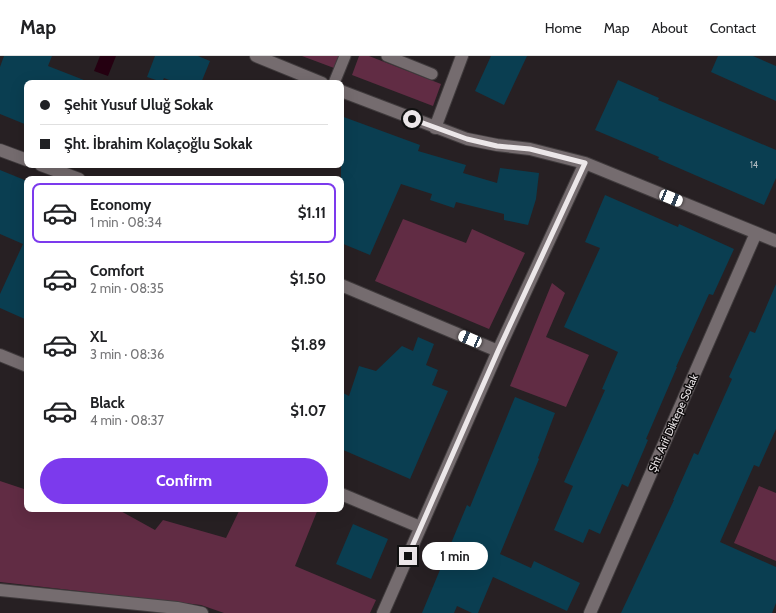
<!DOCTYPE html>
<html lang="en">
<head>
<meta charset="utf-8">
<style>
  body { margin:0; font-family:Cabin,sans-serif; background:#f6f6f6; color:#202124; height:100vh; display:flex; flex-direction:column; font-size:15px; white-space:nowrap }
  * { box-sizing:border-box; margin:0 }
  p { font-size:13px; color:#757577 }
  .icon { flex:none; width:22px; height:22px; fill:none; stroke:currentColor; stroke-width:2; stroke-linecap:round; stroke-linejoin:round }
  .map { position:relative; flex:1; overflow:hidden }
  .panel { position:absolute; left:24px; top:120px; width:320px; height:336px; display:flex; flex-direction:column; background:#fff; border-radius:8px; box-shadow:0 4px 16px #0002 }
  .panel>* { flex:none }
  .guide { position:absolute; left:24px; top:24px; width:320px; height:88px; border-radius:8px; box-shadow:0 4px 16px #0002; display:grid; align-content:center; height:88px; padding:0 16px; background:#fff }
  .end { position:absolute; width:18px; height:18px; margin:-9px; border:5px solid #ece7e9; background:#111; box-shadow:0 0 0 2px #111 }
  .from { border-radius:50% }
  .bubble { position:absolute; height:28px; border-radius:14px; background:#fff; box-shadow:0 4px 16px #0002; font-size:13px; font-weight:700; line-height:28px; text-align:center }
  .car { position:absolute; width:12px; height:24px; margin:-12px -6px; border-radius:5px; box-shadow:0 0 3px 1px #0007; background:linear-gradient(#fff 24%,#345 0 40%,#fff 0 76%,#345 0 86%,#fff 0) }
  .guide b { display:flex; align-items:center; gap:14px; height:38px; font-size:15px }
  .guide b+b { border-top:1px solid #e0e0e0 }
  .guide i { width:10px; height:10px; background:#202124 }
  ul { padding:7px 0 0; list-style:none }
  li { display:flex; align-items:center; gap:12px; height:60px; margin:0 8px 6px; padding:0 8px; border:2px solid transparent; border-radius:8px }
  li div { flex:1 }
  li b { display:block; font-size:15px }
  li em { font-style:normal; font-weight:700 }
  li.on { border-color:#7c3aed }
  li>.icon { width:36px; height:36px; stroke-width:1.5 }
  .action { display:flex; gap:8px; margin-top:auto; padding:8px 16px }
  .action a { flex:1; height:46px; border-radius:24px; background:#7c3aed; color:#fff; font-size:16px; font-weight:700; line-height:46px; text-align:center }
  header { display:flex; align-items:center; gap:24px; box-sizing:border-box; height:56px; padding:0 20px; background:#fff; border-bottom:1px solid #e0e0e0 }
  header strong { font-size:19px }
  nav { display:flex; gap:22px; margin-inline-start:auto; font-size:14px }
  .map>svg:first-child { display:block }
  .green { fill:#612c44 }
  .water { fill:#250011 }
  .building { fill:#0a3e51 }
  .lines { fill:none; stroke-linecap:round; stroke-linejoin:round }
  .lane-casing { stroke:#403b3d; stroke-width:13 }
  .street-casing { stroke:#403b3d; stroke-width:14 }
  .lane { stroke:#756c6f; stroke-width:11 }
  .street { stroke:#756c6f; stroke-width:12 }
  .route { stroke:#ece7e9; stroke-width:5 }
  .labels { text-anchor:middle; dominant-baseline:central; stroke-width:3; stroke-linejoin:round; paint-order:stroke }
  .number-label { font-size:9px; fill:#b4bdc3 }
  .street-label { font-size:11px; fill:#ece7e9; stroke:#0e0b0c }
</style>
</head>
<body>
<header>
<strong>Map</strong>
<nav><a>Home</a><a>Map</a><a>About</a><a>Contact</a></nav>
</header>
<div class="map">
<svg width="776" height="557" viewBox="0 0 776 557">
  <rect width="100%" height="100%" fill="#272023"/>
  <path class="green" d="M302,0H339L334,12Z
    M359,0H369L441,28L433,50L352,19Z
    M403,163L466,187L472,173L525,197L489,273L375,225Z
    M552,227L565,237L546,281L589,299L566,351L510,330Z
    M0,425L27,434V453H117L155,474L163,464L226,482L240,453H318L295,510L376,544L370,557H224L201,549L0,526Z
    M759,430L776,437V505L734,487Z"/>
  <path class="water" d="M100,0H116L108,20L94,15Z"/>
  <path class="building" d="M4,0H52L48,10L89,26L88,27H27V69L0,58V11Z
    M155,0H198L210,5L201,27H177L164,22L162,26L147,21Z
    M491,0H527L504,49L475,35Z
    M718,0H753L776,10V45L711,16Z
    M618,24L659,42L658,44L776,94V122L764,149L658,103L659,101L595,74Z
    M341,60L420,89L418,95L466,109L463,117L497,127L500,112L539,117L536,143L528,169L504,164V158L456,146L454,152L430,144L432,138L401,128L370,199L341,187Z
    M0,114L27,125V264L0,252V238L23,188L0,178Z
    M605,139L678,171L679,168L734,193L713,239L709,238L676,311H677L646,383L648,384L628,431L622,428L600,478L589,473L583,487L554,474L573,430L564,426L605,334L602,333L618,296L564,271L600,192L585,186Z
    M776,228V373L759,411L754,409L720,486L776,511V547L772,557H621L674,444H673L694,397L698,399L732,323L729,321L750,275L755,277Z
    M418,281L434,288L426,309L438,314L432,329L448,335L410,423L341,393V336L349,340L359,310L376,315L402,290L413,295Z
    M515,341L555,357L538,402L539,403L500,498L531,512L534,505L580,527L567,555L493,521L478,557H472L457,550L454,557H422L467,449L470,451Z
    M353,468L388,483L371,523L336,508Z"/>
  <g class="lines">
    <g class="lane-casing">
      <path id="lane" d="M387,0L432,18
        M334,27L345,0"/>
    </g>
    <g class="street-casing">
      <path id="street" d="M256,0L322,27
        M341,35L467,83L497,89L530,93L585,107L776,185
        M435,72L462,0
        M0,94L27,104
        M41,109L79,123
        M341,229L498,295
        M0,299L27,310
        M341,438L420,471
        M0,534L177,552L202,557
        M383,557L498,295L585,107
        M590,557L756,177"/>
    </g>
    <use href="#lane" class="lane"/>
    <use href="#street" class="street"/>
  </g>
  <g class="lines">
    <path class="route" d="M408,500L498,295L585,107L530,93L497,90L467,83L412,63"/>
  </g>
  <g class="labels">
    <g class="number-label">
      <text x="754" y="108">14</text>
    </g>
    <g class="street-label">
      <text transform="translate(673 367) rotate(-66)">Şht. Arif Diktepe Sokak</text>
    </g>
  </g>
</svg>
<i class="end from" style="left:412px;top:63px"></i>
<i class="end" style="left:408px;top:500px"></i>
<div class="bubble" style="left:422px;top:486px;width:66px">1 min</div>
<i class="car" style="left:671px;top:142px;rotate:112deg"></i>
<i class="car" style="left:470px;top:283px;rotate:293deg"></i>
<div class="guide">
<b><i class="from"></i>Şehit Yusuf Uluğ Sokak</b>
<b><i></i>Şht. İbrahim Kolaçoğlu Sokak</b>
</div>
<section class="panel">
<ul>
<li class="on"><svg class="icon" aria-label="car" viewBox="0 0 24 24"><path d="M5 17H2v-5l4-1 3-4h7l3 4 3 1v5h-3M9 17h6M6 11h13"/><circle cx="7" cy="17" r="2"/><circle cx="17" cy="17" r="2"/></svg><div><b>Economy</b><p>1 min · 08:34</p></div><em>$1.11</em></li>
<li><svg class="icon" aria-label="car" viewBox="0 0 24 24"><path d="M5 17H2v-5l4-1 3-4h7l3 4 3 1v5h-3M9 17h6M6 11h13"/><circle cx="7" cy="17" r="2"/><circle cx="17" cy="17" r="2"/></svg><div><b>Comfort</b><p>2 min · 08:35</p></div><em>$1.50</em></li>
<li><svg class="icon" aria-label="car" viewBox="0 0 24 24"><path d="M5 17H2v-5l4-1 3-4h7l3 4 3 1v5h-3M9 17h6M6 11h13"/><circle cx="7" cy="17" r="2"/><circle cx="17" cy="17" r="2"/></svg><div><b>XL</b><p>3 min · 08:36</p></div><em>$1.89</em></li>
<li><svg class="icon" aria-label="car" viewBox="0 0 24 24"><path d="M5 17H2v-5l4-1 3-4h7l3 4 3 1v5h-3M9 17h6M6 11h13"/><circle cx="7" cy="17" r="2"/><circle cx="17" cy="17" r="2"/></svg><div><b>Black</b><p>4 min · 08:37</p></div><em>$1.07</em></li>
</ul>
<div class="action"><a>Confirm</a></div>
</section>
</div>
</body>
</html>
